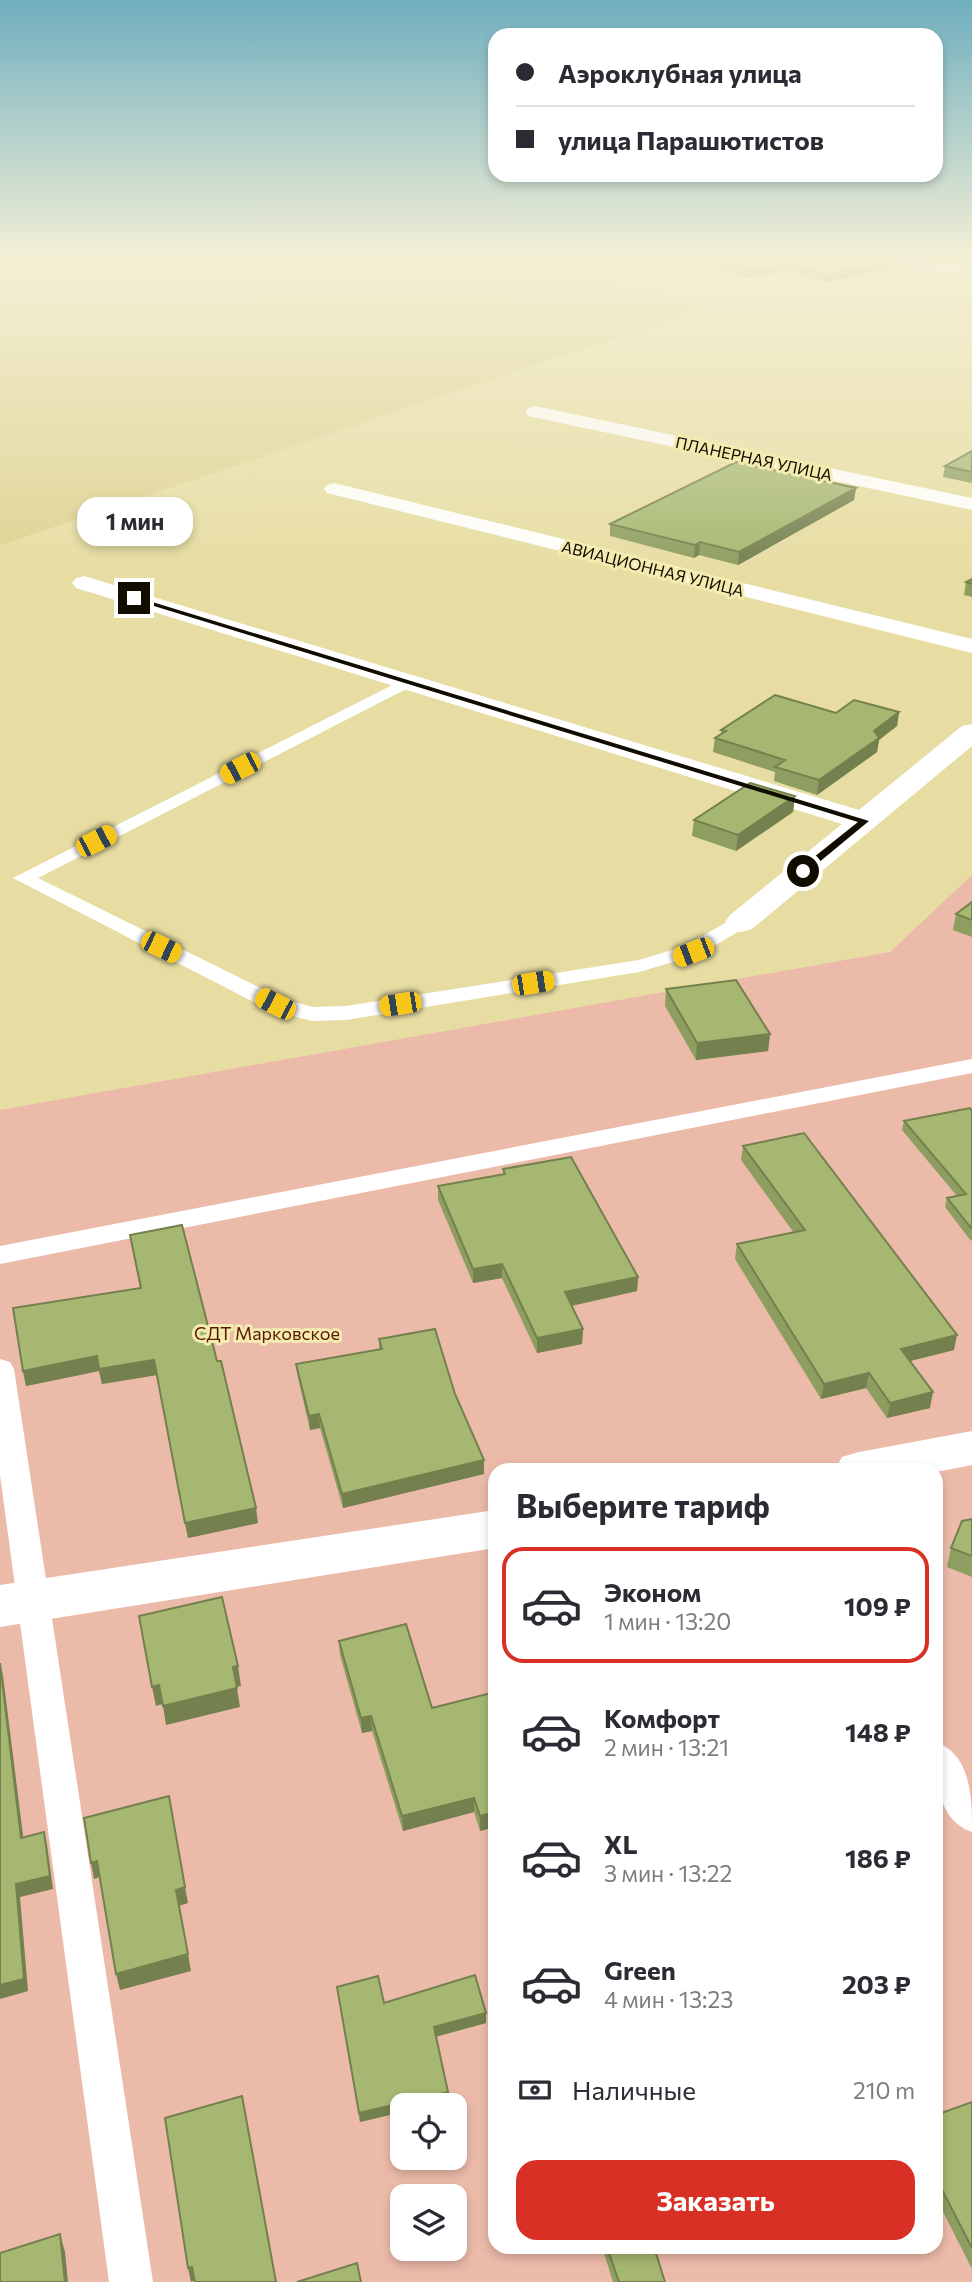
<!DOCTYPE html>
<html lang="ru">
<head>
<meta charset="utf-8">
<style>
  body { margin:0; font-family:Commissioner,sans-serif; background:#f7f7f7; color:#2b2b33; height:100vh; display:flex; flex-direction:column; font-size:26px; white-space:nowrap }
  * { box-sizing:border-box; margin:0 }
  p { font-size:23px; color:#7c7c81 }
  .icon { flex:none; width:38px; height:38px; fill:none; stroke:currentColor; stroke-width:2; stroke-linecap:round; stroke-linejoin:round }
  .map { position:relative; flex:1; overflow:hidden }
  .details { position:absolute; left:488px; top:1463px; width:455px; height:791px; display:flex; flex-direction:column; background:#fff; border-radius:21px; box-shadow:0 4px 10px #0003 }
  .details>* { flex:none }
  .banner { position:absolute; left:488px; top:28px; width:455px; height:154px; border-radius:21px; box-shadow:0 4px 10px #0003; display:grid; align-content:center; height:154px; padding:0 28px; background:#fff }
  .buttons { position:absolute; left:390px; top:2093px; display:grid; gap:14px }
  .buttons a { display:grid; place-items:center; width:77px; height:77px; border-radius:14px; background:#fff; box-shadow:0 4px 10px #0003; font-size:35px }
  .end { position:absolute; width:32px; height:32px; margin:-16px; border:9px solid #100c00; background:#fff; box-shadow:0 0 0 4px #fff }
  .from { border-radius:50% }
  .bubble { position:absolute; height:49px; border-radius:21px; background:#fff; box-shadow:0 4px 10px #0003; font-size:23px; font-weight:700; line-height:49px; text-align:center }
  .car { position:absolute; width:21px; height:42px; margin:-21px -10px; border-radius:9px; box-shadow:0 0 5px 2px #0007; background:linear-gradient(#f5c518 24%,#345 0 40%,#f5c518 0 76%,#345 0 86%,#f5c518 0) }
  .banner b { display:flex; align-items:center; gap:24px; height:66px; font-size:26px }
  .banner b+b { border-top:2px solid #e1e1e2 }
  .banner i { width:18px; height:18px; background:#2b2b33 }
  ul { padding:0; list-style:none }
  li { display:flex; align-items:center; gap:21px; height:116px; margin:0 14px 10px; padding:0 14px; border:4px solid transparent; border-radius:21px }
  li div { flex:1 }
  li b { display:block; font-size:26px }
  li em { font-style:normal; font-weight:700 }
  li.active { border-color:#d93025 }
  li>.icon { width:63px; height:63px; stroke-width:1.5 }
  h2 { padding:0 28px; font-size:32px; line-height:84px }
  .pay { display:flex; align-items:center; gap:18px; height:77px; padding:0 28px; font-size:26px }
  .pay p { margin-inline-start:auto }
  .cta { display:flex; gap:14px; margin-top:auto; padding:14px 28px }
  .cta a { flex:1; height:80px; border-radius:21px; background:#d93025; color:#fff; font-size:28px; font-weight:700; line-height:80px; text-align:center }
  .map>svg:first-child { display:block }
  .built { fill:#ded392 }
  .green { fill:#ecbaa9; fill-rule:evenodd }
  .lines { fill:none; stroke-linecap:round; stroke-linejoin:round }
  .lane { fill:#fff; fill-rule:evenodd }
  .street { fill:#fff; fill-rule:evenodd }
  .secondary { fill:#fff; fill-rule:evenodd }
  .wall { fill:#8e9d60 }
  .shaded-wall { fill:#74804e }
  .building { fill:#a5b770; stroke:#74804e; stroke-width:2 }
  .route { fill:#100c00 }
  .labels { text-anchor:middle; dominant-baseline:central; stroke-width:6; stroke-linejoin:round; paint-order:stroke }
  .far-street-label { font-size:16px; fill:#100c00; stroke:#f4ebb0 }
  .park-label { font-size:18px; fill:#5a1900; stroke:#f4ebb0 }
</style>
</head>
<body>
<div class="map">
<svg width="972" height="2282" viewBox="0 0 972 2282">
  <rect width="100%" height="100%" fill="#e7dda3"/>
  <path class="built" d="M0,256H506L711,306L0,545Z"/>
  <path class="green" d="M972,875V2282H0V1110L890,952ZM495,1470H936V2247H495ZM402,2105H455V2158H402ZM402,2196H455V2249H402Z"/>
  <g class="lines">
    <path class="lane" d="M408,677L414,679V685L38,878L283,999L313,1007L346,1006L639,960L685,946L734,918H748L751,922L748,926L700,954L639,972L346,1020L312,1021L267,1009L13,878Z
      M972,1059V1073L0,1264V1246Z
      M0,1359L10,1362L14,1369L153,2282H109L0,1475Z
      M936,1742C972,1755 972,1800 972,1832C935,1819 936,1775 936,1742Z"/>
    <path class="street" d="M535,406L972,498V510L528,416L526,412L528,408Z
      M334,483L972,639V653L327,493L324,489L327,485Z
      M84,576L859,810L962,726L972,724V746L752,929L741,932L730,929L725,922L730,915L842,824L76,588L72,583L76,578Z
      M972,1431V1465L936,1472L835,1470L842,1457L859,1452Z
      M495,1510V1548L0,1627V1585Z"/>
    <path class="secondary" d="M859,256H890L972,269V277L866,260Z"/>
  </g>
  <path class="wall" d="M664,256H869L897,260L896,267L826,282L784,271L749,278Z
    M904,256H972V266Z
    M972,451V483L943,477L945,466Z
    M856,488L854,500L738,565L699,555L694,558L610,536V524Z
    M972,579V597L964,595L966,582Z
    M899,712L897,726L879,740L877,752L817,795L774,781L775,772L713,752L715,738L721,734V730L836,713Z
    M795,796L793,812L736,851L692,836L694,820Z
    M972,902V937L953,930L956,914Z
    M666,989L770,1034L768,1051L696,1060L665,1006Z
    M972,1111V1240L971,1241L945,1207L947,1198L957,1196L902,1130L904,1121Z
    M743,1146L954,1350L910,1361L930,1408L887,1418L866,1388L821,1399L735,1259L737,1244L794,1233L741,1160Z
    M503,1169L638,1277L637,1291L572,1306L583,1329L582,1344L537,1353L502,1278L473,1283L438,1200V1186L503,1175Z
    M130,1235L258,1523L188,1538L157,1375L102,1384L99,1371L26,1386L23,1371L140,1288Z
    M379,1339L455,1394L484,1474L343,1508L320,1428L310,1430L298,1378L296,1364L379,1350Z
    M972,1519V1577L947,1567L951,1548Z
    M339,1641L432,1708L495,1692V1827L480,1831L474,1812L403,1831L372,1731L362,1733L340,1655Z
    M337,1987L384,2003L486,2023L436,2037L448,2102L402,2105V2112L360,2122Z
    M972,2102V2269L936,2198V2115Z
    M602,2247H654L665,2282H613Z"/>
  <path class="shaded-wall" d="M897,260L896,267L826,282L827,274Z
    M785,264L784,271L749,278L750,270Z
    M856,488L854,500L738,565L739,552Z
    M700,542L699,555L694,558L695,545Z
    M899,712L897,726L879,740L877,752L817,795L819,780L874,731Z
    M795,796L793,812L736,851L738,835Z
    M770,1034L768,1051L696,1060L697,1043Z
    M502,1264V1278L473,1283V1269Z
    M638,1277L637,1291L565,1307V1292Z
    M583,1329L582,1344L537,1353V1338Z
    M957,1335L954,1350L898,1364L901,1349Z
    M97,1356L154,1360L157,1375L102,1384L99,1371L26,1386L23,1371Z
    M869,1373L866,1388L821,1399L824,1384Z
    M933,1392L930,1408L887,1418L890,1403Z
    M319,1414L320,1428L310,1430L309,1416Z
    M484,1460V1474L343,1508L342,1494Z
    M256,1508L258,1523L188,1538L185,1523Z
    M0,1663L3,1676L25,1851L21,1838Z
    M238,1666L241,1686L235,1687L233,1667Z
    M159,1685L162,1704L156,1706L152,1687Z
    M237,1688L240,1707L166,1725L163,1706Z
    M371,1716L372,1731L362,1733L361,1718Z
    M474,1798V1812L403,1831L402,1816Z
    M495,1812V1827L480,1831V1816Z
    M44,1832L47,1845L53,1889L20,1897L28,1991L0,1999V1985L16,1884Z
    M97,1861L100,1877L94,1879L91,1863Z
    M185,1887L188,1903L179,1906L176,1890Z
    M188,1954L191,1971L120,1990L116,1974Z
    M486,2013V2023L434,2037V2027Z
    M448,2092V2102L432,2105H402V2112L360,2122L359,2113Z
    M60,2234L65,2252L68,2282H65Z
    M192,2267L195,2280L191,2282L188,2268Z"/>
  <path class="building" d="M693,256H869L897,260L827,274L785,264L750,270Z
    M952,256H972V259Z
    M972,451V472L945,466Z
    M736,462L856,488L739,552L700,542L695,545L610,524Z
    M972,579V584L966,582Z
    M775,695L836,713L854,700L899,712L874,731L879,738L819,780L775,767L785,760L715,738L726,731L721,730Z
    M750,783L795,796L738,835L694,820Z
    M972,902V920L956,914Z
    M736,980L770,1034L697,1043L666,989Z
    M970,1108L972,1111V1229L947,1198L966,1194L904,1121Z
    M804,1133L957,1335L901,1349L933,1392L890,1403L869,1373L824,1384L737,1244L805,1230L743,1146Z
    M571,1157L638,1277L565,1292L583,1329L537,1338L502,1264L473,1269L438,1186L505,1174L503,1169Z
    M182,1225L217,1361H221L256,1508L185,1523L154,1360L99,1369L97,1356L23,1371L13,1308L141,1288L130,1235Z
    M435,1329L455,1394L484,1460L342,1494L319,1414L309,1416L296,1364L382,1349L379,1339Z
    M972,1519V1556L951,1548L962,1521Z
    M222,1597L238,1666L233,1667L237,1688L163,1706L159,1685L152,1687L139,1616Z
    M406,1624L432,1708L495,1692V1812L480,1816L474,1798L402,1816L371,1716L361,1718L339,1641Z
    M0,1663L21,1838L44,1832L50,1876L16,1884L24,1979L0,1985Z
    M169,1796L185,1887L176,1890L188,1954L116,1974L97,1861L91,1863L84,1818Z
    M475,1975L486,2013L434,2027L448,2092L359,2113L337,1987L378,1976L384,2003Z
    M242,2096L276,2282H195L192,2267L188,2268L165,2118Z
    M972,2102V2248L936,2178V2115Z
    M60,2234L65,2282H0V2253Z
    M607,2247H654L665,2282H619Z
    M357,2263L361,2282H297Z"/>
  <linearGradient id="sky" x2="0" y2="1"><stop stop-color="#70afbf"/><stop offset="0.45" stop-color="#f4f0d6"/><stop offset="1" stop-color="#f4f0d6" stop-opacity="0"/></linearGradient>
  <rect width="972" height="575" fill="url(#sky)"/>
  <path class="route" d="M131,597H136L869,821L806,873H799V869L858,822L131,599Z"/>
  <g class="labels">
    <g class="far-street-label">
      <text transform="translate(754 458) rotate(12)">ПЛАНЕРНАЯ УЛИЦА</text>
      <text transform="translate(653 568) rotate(14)">АВИАЦИОННАЯ УЛИЦА</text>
    </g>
    <g class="park-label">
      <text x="267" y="1333">СДТ Марковское</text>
    </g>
  </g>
</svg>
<div class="buttons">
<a><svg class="icon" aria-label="locate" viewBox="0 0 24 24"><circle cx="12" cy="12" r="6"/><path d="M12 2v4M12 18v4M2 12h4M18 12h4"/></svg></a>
<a><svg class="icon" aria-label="layers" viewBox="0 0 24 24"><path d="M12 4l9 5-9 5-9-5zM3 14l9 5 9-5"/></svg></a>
</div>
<i class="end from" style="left:803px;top:871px"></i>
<i class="end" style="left:134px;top:598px"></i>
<div class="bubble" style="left:77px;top:497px;width:116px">1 мин</div>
<i class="car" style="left:240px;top:768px;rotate:243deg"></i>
<i class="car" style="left:96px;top:841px;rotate:63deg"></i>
<i class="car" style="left:161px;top:947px;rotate:116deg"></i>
<i class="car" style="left:693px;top:952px;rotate:249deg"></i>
<i class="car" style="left:533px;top:983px;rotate:81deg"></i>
<i class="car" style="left:275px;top:1004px;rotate:297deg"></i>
<i class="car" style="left:400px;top:1004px;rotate:261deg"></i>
<div class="banner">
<b><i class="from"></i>Аэроклубная улица</b>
<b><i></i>улица Парашютистов</b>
</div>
<section class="details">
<h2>Выберите тариф</h2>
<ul>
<li class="active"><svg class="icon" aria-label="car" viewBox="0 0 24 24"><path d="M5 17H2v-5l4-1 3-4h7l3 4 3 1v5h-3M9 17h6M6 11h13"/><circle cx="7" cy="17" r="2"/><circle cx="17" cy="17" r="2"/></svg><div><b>Эконом</b><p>1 мин · 13:20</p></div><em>109 ₽</em></li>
<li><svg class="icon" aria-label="car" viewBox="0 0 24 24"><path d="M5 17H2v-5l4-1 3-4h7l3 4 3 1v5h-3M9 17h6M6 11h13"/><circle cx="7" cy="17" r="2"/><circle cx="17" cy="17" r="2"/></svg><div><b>Комфорт</b><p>2 мин · 13:21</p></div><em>148 ₽</em></li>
<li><svg class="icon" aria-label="car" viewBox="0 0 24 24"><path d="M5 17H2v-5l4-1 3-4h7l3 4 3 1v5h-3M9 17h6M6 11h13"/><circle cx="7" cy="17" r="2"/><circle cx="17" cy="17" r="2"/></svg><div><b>XL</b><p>3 мин · 13:22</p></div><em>186 ₽</em></li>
<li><svg class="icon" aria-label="car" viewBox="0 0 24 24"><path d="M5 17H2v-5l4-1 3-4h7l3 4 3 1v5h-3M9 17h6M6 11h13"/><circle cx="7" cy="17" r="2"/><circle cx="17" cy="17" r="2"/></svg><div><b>Green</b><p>4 мин · 13:23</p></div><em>203 ₽</em></li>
</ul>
<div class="pay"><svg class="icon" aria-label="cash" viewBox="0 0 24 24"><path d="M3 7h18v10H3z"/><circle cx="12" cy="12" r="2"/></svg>Наличные<p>210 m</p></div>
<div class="cta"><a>Заказать</a></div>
</section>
</div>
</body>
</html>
